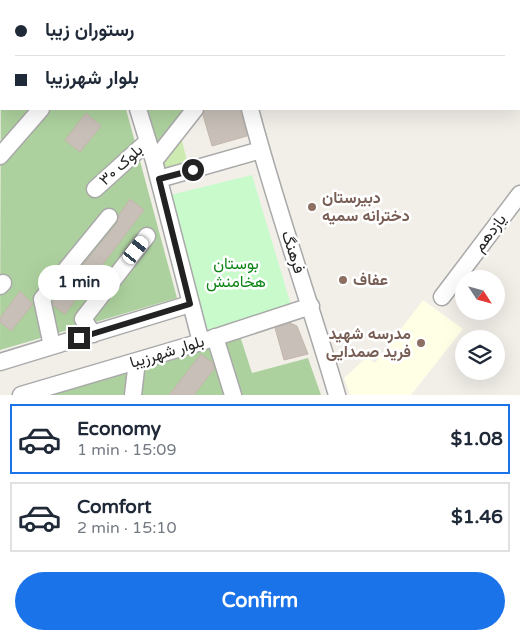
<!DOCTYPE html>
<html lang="en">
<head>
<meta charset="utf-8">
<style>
  body { margin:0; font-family:"Varela Round",Vazirmatn,sans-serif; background:#f6f6f7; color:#1f2937; height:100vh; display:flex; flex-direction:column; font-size:19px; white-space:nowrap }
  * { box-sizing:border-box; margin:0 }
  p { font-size:16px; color:#747a83 }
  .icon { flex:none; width:28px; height:28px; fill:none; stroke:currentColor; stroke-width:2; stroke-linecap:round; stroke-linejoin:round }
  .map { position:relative; height:395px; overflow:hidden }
  .side { display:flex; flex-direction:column; background:#fff; flex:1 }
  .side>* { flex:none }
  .top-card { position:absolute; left:0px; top:0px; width:520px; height:110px; box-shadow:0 5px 20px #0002; display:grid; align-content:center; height:110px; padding:0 15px; background:#fff }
  .needle { width:32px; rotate:126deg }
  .tools { position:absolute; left:455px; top:270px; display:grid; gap:10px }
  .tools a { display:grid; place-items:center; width:50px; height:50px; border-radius:50%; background:#fff; box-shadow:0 5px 20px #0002; font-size:25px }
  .end { position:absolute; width:22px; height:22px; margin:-11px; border:6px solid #222; background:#fff; box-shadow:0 0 0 2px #fff }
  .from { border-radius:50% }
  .bubble { position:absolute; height:35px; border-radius:18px; background:#fff; box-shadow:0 5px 20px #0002; font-size:16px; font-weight:800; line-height:35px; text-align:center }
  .car { position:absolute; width:15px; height:30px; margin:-15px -8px; border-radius:6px; box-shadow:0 0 4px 1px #0007; background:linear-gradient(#fff 24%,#345 0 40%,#fff 0 76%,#345 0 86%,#fff 0) }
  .top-card b { display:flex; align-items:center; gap:18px; height:48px; font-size:19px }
  .top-card b+b { border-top:1px solid #e0e1e3 }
  .top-card i { width:12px; height:12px; background:#1f2937 }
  ul { padding:9px 0 0; list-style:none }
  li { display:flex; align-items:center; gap:15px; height:70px; margin:0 10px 8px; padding:0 5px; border:2px solid #e0e1e3; border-radius:0px }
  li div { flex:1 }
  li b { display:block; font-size:19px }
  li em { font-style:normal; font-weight:800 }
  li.active { border-color:#1a73e8 }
  li>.icon { width:45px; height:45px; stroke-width:1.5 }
  .primary-button { display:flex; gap:10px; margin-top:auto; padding:10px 15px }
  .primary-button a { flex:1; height:58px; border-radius:30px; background:#1a73e8; color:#fff; font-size:20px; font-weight:800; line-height:58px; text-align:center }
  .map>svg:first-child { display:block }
  .education { fill:#ffffe5 }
  .grass { fill:#cdebb0 }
  .forest { fill:#add19e }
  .park { fill:#c8facc }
  .building { fill:#c7bfb8; stroke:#c4b6ab }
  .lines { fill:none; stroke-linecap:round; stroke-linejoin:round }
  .minor-casing { stroke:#a9a9a9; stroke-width:19 }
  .major-casing { stroke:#a06b00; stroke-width:22 }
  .minor { stroke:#fff; stroke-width:16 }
  .major { stroke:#fcd6a4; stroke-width:20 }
  .route { stroke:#222; stroke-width:6 }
  .education-dot { fill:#8d6e63; stroke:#fff; stroke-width:2 }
  .labels { text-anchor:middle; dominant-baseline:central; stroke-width:5; stroke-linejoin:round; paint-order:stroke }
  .street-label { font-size:16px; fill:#222; stroke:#fff }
  .education-label { font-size:16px; font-weight:bold; fill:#785e54; stroke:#fff; text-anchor:start }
  .park-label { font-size:16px; fill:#0c8416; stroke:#fff }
</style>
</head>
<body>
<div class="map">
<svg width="520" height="395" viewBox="0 0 520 395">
  <rect width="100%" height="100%" fill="#f2efe9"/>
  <path class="education" d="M423,300L463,329L411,395H350L344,378L367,357L375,363Z"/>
  <path class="grass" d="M181,137L187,161L165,168L163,161Z"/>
  <path class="forest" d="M1,57V109H126L177,298L0,350Z
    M144,109H187L161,143L154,142Z
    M240,336L252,373L308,358L321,395H28Z"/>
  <path class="park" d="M252,175L291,305L207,331L170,195Z"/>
  <path class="building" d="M205,109H240L247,136L212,146L203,115Z
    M86,113L101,126L80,152L65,140Z
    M130,199L144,210L65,314L54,306L53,302L117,223L119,215Z
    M20,291L33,304L11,331L0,322V318Z
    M290,323L297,326L308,354L284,360L275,328Z
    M201,354L213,363L214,369L194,395H169Z"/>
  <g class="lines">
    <g class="minor-casing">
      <path id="minor" d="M104,0L105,1
        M226,1L227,0
        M409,1L410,0
        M514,1L515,0
        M138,109L154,161L201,342
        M250,109C275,205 309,299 337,395
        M0,156L41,109
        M154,161L195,109
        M159,179L261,150
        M95,189L148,141
        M0,286L3,283
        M442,297L520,194
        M93,334L83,319L147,236
        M215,337L233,395
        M52,346L42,299L109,217
        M0,362L190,304
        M21,395L201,342L311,306
        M133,395L137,361"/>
    </g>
    <g class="major-casing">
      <path id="major" d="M35,1L37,0
        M58,1L60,0
        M0,30L1,29
        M0,50L1,49"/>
    </g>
    <use href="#minor" class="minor"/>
    <use href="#major" class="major"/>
  </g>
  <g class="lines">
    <path class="route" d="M79,338L190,304L159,179L193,170"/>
  </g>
  <g class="education-dot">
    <circle cx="312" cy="207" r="5"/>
    <circle cx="343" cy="280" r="5"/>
    <circle cx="421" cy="343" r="5"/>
  </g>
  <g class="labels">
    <g class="street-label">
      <text transform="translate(121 165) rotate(-42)">بلوک ۳۰</text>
      <text transform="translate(490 233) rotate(-53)">یازدهم</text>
      <text transform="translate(293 252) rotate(72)">فرهنگ</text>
      <text transform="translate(167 352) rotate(-17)">بلوار شهرزیبا</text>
    </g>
    <g class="education-label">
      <text x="322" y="198">دبیرستان<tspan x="322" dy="18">دخترانه سمیه</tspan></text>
      <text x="353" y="280">عفاف</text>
      <text x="411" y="334" text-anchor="end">مدرسه شهید<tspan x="411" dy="18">فرید صمدایی</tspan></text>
    </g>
    <g class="park-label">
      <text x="236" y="264">بوستان<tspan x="236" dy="18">هخامنش</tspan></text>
    </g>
  </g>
</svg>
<div class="tools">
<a><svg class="needle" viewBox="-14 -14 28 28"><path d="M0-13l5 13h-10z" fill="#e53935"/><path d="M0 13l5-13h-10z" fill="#747a83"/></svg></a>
<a><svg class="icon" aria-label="layers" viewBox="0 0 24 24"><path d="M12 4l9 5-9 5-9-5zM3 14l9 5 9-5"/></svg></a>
</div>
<i class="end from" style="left:193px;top:170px"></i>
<i class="end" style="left:79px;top:338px"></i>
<div class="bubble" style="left:38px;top:265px;width:82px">1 min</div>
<i class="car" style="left:136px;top:250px;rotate:38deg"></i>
<div class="top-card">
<b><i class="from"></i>رستوران زیبا</b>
<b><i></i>بلوار شهرزیبا</b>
</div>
</div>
<section class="side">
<ul>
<li class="active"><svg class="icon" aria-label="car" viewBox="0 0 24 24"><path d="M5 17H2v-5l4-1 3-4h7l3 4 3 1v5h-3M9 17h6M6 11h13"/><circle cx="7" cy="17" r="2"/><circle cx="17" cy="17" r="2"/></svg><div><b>Economy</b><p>1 min · 15:09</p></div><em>$1.08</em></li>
<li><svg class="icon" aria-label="car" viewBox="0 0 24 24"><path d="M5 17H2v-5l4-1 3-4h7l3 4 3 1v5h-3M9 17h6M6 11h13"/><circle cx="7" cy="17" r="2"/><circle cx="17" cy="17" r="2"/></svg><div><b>Comfort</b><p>2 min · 15:10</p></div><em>$1.46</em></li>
</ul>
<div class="primary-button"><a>Confirm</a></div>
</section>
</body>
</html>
